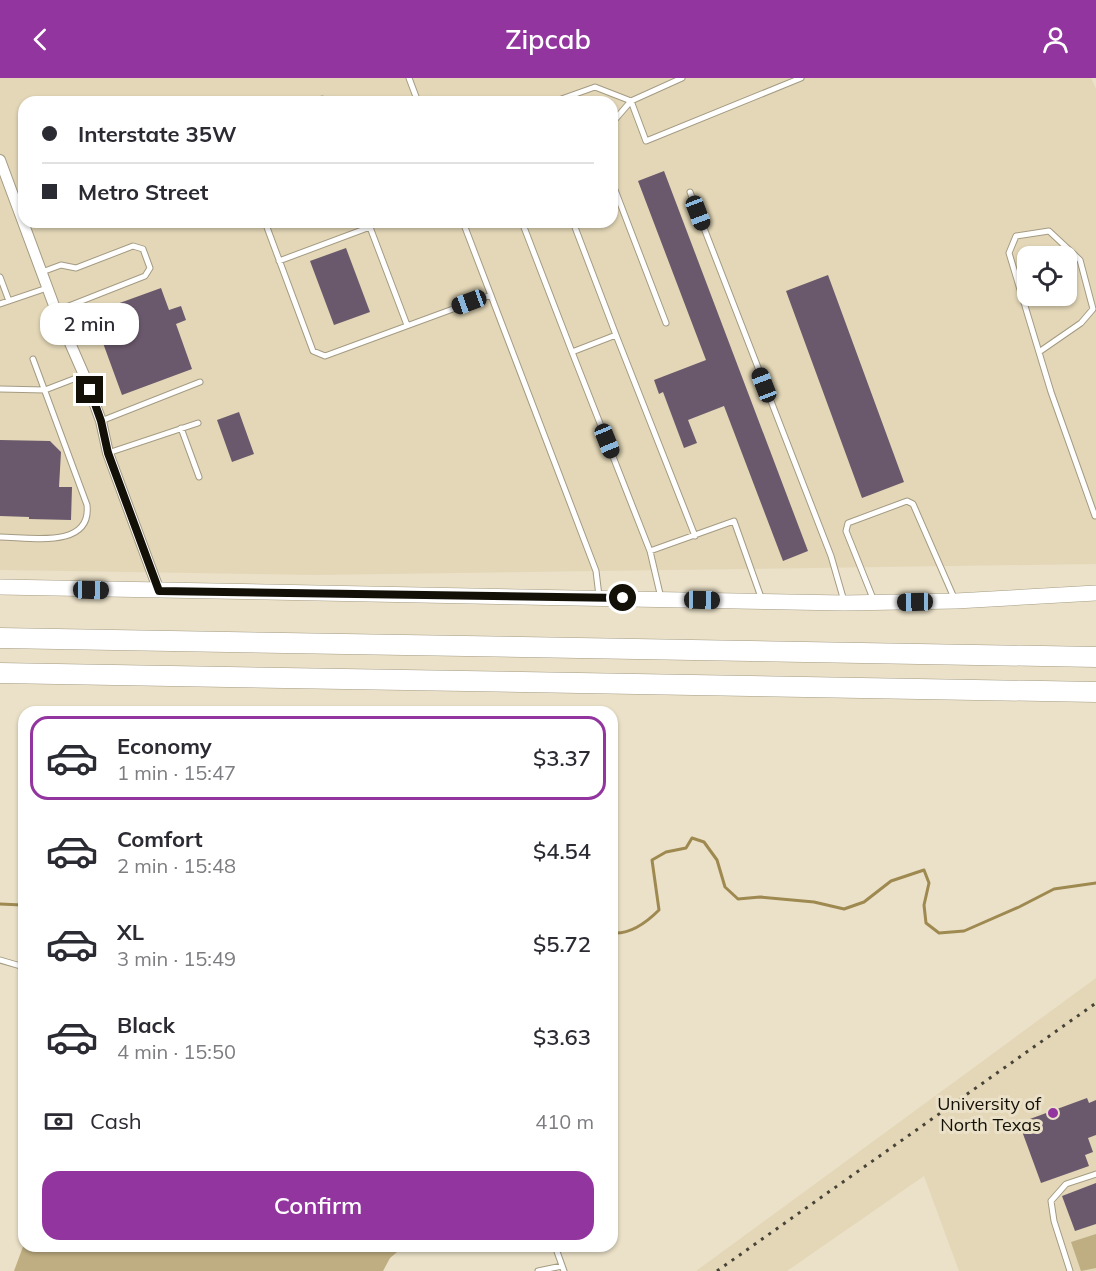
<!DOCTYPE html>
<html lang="en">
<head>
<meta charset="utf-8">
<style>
  body { margin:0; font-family:Mulish,sans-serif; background:#f7f7f7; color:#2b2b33; height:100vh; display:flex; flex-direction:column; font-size:22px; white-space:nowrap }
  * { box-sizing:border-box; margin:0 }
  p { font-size:20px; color:#7c7c81 }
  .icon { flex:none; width:33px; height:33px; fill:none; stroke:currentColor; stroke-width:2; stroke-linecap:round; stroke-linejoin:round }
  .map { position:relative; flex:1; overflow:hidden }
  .side { position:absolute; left:18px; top:628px; width:600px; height:546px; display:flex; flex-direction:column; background:#fff; border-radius:18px; box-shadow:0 2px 4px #0004 }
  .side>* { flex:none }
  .top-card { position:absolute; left:18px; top:18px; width:600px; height:132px; border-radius:18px; box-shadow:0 2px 4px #0004; display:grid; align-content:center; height:132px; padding:0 24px; background:#fff }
  .buttons { position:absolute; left:1017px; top:168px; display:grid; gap:12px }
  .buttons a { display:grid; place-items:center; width:60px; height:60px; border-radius:12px; background:#fff; box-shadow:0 2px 4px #0004; font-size:30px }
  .end { position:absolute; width:27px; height:27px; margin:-14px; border:8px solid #131008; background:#fff; box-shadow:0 0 0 3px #fff }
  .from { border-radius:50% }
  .bubble { position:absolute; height:42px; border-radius:18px; background:#fff; box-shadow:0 2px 4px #0004; font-size:20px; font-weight:600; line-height:42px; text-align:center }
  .car { position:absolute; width:18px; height:36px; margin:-18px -9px; border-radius:8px; box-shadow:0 0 4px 2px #0007; background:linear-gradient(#222 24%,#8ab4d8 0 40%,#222 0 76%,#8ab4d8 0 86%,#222 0) }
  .top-card b { display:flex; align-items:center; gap:21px; height:57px; font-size:22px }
  .top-card b+b { border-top:2px solid #e1e1e2 }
  .top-card i { width:15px; height:15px; background:#2b2b33 }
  ul { padding:10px 0 0; list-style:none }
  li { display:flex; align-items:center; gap:18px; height:84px; margin:0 12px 9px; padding:0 12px; border:3px solid transparent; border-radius:18px }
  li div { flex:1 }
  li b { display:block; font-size:22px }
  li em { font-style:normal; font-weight:600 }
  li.active { border-color:#93359f }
  li>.icon { width:54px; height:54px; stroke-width:1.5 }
  .pay { display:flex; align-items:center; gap:15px; height:66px; padding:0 24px; font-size:22px }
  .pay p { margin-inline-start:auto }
  .primary-button { display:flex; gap:12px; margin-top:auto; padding:12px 24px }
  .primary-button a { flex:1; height:69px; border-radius:18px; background:#93359f; color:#fff; font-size:24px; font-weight:600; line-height:69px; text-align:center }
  header { display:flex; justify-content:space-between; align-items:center; height:78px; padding:0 24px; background:#93359f; color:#fff; font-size:27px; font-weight:600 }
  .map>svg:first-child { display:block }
  .built { fill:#e3d7b7; fill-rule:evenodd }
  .green { fill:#beae81 }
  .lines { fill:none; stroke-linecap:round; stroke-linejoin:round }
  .stream { stroke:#9e8950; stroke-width:3 }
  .building { fill:#6a596c }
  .lane-casing { stroke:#a49b83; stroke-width:7 }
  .street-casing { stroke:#a49b83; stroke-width:12 }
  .secondary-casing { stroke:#a49b83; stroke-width:16 }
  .highway-casing { stroke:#a49b83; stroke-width:21 }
  .lane { stroke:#fff; stroke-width:5 }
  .street { stroke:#fff; stroke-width:10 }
  .secondary { stroke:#fff; stroke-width:15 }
  .highway { stroke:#fff; stroke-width:20 }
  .rail { stroke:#484337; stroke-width:3; stroke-dasharray:3 6; stroke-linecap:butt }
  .route { stroke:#131008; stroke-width:8 }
  .poi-dot { fill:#93359f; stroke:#ebe1c8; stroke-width:2 }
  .labels { text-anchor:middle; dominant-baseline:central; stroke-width:6; stroke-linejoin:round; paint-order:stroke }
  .poi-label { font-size:18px; fill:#131008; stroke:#ebe1c8; text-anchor:end }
</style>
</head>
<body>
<header><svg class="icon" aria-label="back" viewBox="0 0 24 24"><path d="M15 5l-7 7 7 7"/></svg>Zipcab<svg class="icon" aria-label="person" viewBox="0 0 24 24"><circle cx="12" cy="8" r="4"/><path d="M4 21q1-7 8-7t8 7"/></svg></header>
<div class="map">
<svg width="1096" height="1193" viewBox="0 0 1096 1193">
  <rect width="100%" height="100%" fill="#ebe1c8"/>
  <path class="built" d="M0,0H1091L1096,11V486L314,497L0,492ZM24,24H612V144H24ZM1028,178H1066V218H1028Z
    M1096,900V1193H959L924,1098L787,1193H696Z"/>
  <path class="green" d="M1096,1156V1190L1081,1193L1071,1164Z
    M24,1166V1168L403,1169L390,1180L383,1193H14Z"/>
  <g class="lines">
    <path class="stream" d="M0,826L22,827L24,837
      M612,836L614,838V855C632,856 647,844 659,832L652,782L666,774L686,770L692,760L704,764L717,782L725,809L738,821L760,819L814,824L844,831L864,824L891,803L924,792L929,805L924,827L926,845L939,855L964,853L1019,829L1054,811L1096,805"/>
  </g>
  <path class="building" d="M664,93L808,473L783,483L724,328L688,342L697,365L684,370L663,314L659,316L654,302L706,282L638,103Z
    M346,170L370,234L334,247L310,183Z
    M828,197L904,404L862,420L786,213Z
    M161,210L169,232L181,228L186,242L176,246L192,291L122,317L92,235Z
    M239,334L254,376L232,384L217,342Z
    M0,362L50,363L61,374L59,409H72L71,442L29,441V439L0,438Z
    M1087,1020L1089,1025L1096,1022V1057L1088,1060L1093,1074L1085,1077L1089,1088L1041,1105L1019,1045Z
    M1096,1105V1146L1075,1153L1062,1118Z"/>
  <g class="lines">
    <g class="lane-casing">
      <path id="lane" d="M409,0L418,24
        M313,24L322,21L323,24
        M553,24L595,9L631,23L646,63L801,0
        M612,45L631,23L682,0
        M612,104L666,245
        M690,114L831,478L844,523
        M265,144L313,273L325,278L491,217
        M368,144L407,247
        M463,144L596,493L599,518
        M522,144L572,274
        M573,144L616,257
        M279,183L370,149
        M42,194L61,187L76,190L133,168L143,171L150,190L145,198L56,233
        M0,199L9,223
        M0,226L47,210
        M1039,274L1081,245L1093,231L1080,182L1049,153L1016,158L1009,175L1051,314L1095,438
        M0,311L45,312L84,297
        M101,343L200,304
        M181,350L199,399
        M108,375L198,345
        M0,459C28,459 92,472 87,427L33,281
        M650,473L734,443L762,522
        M661,520L650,473L572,274L616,257L695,458
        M874,523L846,453L848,445L907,423L913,426L955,522
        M0,882L24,889
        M555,1168L564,1193
        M538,1193L562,1188
        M1070,1193L1054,1143L1051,1123L1066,1106L1096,1096"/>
    </g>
    <g class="street-casing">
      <path id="street" d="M0,82L56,233L84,297L101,343L108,375L159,513"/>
    </g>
    <g class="secondary-casing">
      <path id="secondary" d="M0,509L844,525L956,523L1096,515"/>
    </g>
    <g class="highway-casing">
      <path id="highway" d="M0,560L1096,579
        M0,595L1096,614"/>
    </g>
    <use href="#lane" class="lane"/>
    <use href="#street" class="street"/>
    <use href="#secondary" class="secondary"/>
    <use href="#highway" class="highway"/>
    <path class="rail" d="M717,1193L1096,925"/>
  </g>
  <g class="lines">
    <path class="route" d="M90,312L101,343L108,375L159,513L623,520"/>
  </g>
  <circle class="poi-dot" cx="1053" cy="1035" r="6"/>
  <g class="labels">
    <g class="poi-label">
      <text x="1041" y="1025">University of<tspan x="1041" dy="21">North Texas</tspan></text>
    </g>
  </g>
</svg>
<div class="buttons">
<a><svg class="icon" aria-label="locate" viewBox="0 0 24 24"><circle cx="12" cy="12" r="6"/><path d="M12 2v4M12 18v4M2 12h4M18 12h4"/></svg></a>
</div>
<i class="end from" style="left:623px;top:520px"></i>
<i class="end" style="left:90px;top:312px"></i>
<div class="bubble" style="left:40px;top:225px;width:99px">2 min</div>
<i class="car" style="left:698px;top:135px;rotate:159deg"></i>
<i class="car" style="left:469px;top:224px;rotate:250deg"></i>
<i class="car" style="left:764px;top:307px;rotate:339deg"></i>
<i class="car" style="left:607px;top:363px;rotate:158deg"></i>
<i class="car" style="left:91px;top:512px;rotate:91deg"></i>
<i class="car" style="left:702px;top:522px;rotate:91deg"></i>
<i class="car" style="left:915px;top:524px;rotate:269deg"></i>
<div class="top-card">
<b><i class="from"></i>Interstate 35W</b>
<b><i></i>Metro Street</b>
</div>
<section class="side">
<ul>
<li class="active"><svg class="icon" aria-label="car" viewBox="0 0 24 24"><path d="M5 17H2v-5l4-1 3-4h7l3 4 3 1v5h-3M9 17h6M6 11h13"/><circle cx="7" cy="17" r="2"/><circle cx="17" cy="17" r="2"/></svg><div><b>Economy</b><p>1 min · 15:47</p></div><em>$3.37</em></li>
<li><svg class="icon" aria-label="car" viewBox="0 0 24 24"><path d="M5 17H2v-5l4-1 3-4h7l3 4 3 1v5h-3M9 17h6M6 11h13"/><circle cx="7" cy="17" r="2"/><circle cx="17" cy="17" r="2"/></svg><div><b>Comfort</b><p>2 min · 15:48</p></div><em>$4.54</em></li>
<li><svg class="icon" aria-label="car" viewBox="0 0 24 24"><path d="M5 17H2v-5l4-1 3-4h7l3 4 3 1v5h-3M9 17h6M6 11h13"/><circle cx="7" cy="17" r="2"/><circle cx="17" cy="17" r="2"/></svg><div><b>XL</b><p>3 min · 15:49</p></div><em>$5.72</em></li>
<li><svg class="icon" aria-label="car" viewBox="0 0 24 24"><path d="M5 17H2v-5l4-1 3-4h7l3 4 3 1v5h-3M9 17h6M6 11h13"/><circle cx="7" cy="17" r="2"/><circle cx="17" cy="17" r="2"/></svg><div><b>Black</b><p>4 min · 15:50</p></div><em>$3.63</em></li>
</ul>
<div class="pay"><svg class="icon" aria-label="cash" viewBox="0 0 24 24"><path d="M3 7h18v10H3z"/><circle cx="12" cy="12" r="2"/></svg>Cash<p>410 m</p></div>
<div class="primary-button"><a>Confirm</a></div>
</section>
</div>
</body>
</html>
